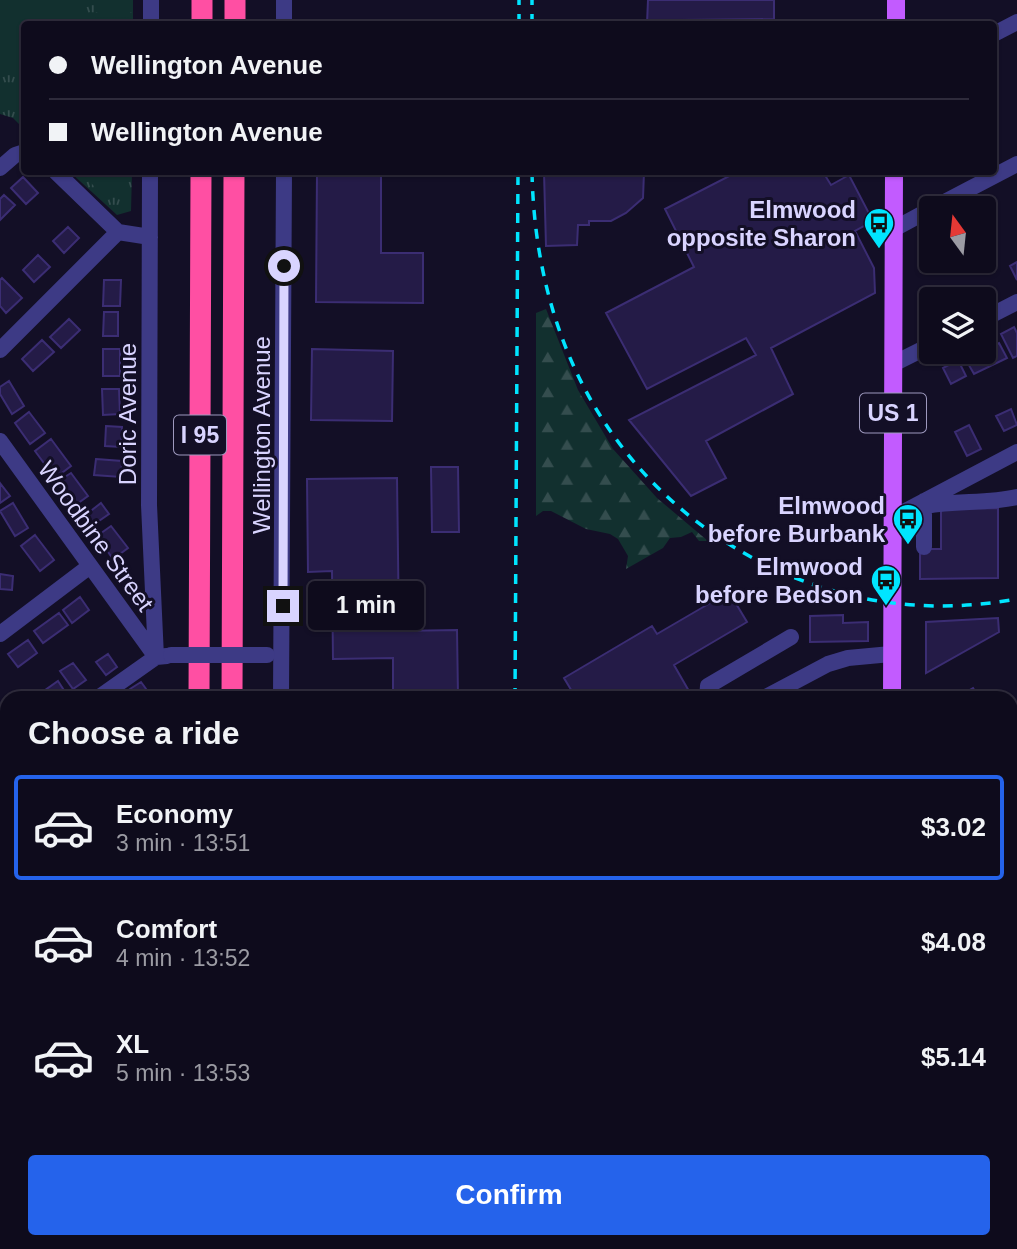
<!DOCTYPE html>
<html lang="en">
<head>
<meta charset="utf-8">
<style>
  body { margin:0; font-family:Helvetica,sans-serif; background:#1c1929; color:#f1f3f6; height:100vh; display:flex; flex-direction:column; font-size:26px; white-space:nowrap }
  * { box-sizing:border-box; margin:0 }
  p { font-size:23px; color:#9b9ba3 }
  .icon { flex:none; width:38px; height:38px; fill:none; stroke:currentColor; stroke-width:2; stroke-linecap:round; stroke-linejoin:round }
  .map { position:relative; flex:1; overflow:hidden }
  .details { position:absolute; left:0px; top:691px; width:1018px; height:558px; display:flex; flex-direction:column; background:#0e0b1c; border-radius:21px 21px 0 0; box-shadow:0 2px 5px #0004,0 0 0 2px #2e2b3b }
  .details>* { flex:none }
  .banner { position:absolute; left:21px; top:21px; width:976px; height:154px; border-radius:7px; box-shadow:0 2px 5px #0004,0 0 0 2px #2e2b3b; display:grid; align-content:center; height:154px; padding:0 28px; background:#0e0b1c }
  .needle { width:46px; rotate:345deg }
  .buttons { position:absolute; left:919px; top:196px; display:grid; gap:14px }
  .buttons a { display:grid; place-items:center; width:77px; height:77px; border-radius:7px; background:#0e0b1c; box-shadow:0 2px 5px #0004,0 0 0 2px #2e2b3b; font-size:35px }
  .end { position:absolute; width:32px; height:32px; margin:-16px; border:9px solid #d9d4ff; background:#111; box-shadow:0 0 0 4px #111 }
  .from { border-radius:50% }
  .bubble { position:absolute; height:49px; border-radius:7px; background:#0e0b1c; box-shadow:0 2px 5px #0004,0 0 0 2px #2e2b3b; font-size:23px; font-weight:700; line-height:49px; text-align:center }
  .banner b { display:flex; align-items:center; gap:24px; height:66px; font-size:26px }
  .banner b+b { border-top:2px solid #2e2b3b }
  .banner i { width:18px; height:18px; background:#f1f3f6 }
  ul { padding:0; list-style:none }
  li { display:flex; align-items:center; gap:21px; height:105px; margin:0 14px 10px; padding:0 14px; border:4px solid transparent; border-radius:7px }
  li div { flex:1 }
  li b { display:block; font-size:26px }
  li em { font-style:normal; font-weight:700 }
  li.on { border-color:#2563eb }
  li>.icon { width:63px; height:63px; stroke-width:1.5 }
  h2 { padding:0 28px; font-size:32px; line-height:84px }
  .primary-button { display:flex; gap:14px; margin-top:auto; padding:14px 28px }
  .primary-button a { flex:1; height:80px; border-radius:7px; background:#2563eb; color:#fff; font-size:28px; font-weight:700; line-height:80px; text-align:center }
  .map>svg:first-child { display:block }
  .forest { fill:url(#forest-firs) }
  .park { fill:url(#park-tufts) }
  .garden { fill:#12302f }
  .building { fill:#241b47; stroke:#3b2d73; stroke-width:2 }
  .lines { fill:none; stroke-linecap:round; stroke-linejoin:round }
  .minor { stroke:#3d3a85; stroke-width:16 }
  .major { stroke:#c25bff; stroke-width:18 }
  .highway { stroke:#ff4fa3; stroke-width:21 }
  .rail { stroke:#00e5ff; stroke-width:3.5; stroke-dasharray:10 9; stroke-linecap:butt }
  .minor-bridge { stroke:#3d3a85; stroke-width:16 }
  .route { stroke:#d9d4ff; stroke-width:9 }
  .labels { text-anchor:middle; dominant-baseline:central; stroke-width:6; stroke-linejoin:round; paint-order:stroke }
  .shield { fill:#130f26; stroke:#9e99be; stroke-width:2 }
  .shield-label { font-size:23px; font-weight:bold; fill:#d9d4ff }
  .poi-label { font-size:24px; font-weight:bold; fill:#d9d4ff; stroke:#130f26; text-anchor:end }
  .street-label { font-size:24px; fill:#d9d4ff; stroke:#130f26 }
</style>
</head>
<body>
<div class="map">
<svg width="1017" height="1249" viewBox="0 0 1017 1249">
  <defs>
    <pattern id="forest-firs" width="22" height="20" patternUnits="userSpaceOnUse" patternTransform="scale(1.75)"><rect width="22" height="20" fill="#12302f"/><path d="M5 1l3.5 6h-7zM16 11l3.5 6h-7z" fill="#344d4e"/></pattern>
    <pattern id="park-tufts" width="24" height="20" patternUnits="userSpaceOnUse" patternTransform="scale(1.75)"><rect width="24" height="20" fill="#12302f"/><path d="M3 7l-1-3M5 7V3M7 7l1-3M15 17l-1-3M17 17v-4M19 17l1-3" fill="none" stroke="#344d4e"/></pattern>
  </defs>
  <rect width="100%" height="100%" fill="#130f26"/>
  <path class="forest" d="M546,309L578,390L613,449L657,498L708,541H699L692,532L681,537L670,538L663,548L626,569L628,556L618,539L610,534L586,529L551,511H543L536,516V313Z
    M256,1243H297V1249H256Z"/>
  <path class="park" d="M0,0H133V24H24V129L13,118L0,114Z
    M70,172H132L131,211L117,215Z"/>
  <path class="garden" d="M0,0H71V24H24V67H0Z
    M95,0H132V12H95Z
    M95,17L131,18V24H95Z
    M80,172H123L130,178L108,200Z"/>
  <path class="building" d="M648,0H774V19L680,20V24H647Z
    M544,172H644L643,198L626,213L611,221H589V225H578L577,245L546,246Z
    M737,172H823L831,185L849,175L873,221L855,231L874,268L875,293L771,348L793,394L706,441L726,478L691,496L629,420L756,355L746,338L647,389L606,313L694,267L665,209Z
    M317,173H381V253H423V303L316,302Z
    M23,177L38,193L26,204L11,188Z
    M4,195L15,205L0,220V199Z
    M68,227L79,238L64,253L53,241Z
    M38,255L50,267L34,282L23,270Z
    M1017,262V280L1010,266Z
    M2,278L22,298L6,313L0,306V280Z
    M104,280H121L120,306H103Z
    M104,312H118V336H103Z
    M69,319L80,330L61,348L50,337Z
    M1014,327L1017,333V356L1013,358L1001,334Z
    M42,340L54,352L33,371L22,359Z
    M999,343L1007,358L974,374L966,360Z
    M103,349H120V376H103Z
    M312,349L393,351L392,421L311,420Z
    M958,360L966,376L951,384L943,368Z
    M9,381L24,406L12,414L0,394V387Z
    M102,389H119L120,414L103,415Z
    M1011,409L1017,425L1004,431L996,416Z
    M29,412L45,433L30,444L15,423Z
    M969,425L981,449L967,456L955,432Z
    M106,426L122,427L121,447L105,446Z
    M51,439L71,466L55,478L35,451Z
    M96,459L122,461L121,477L94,475Z
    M431,467H458L459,532H432Z
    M71,473L88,496L74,506L57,482Z
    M397,478L399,631L457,630L458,696H393V658L333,659L332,571L308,572L307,479Z
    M0,483L10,496L0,503Z
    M13,503L28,528L15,536L0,511Z
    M101,503L109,514L90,527L83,517Z
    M998,508V578L920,579V549H941V509Z
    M111,526L128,548L113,559L97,536Z
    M35,535L54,560L40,571L21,546Z
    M0,574L13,576L12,590L0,589Z
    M729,592L747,622L674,665L693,698H576L564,678L652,626L657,634Z
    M80,597L89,610L72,623L63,610Z
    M59,613L68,625L43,643L34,631Z
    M843,615V623L868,622V641L810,642V616Z
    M998,618L999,632L926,673V622Z
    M28,640L37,653L18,667L8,654Z
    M108,654L117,667L106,675L96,662Z
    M73,663L86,680L73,689L60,671Z
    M58,681L67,695L62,698H45L41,693Z
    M141,682L149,693L141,698H136L130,689Z
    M973,688L979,698H963L961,695Z
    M1017,740V758L1012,748V743Z
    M1012,793L1017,803V813L1012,816Z
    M1,812L7,821L0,826V813Z
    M7,836V849L5,850L0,841Z
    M1017,905V922L1012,912V908Z
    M1017,971V1075L1012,1077V974Z
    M5,1000L7,1003V1014L0,1019V1003Z
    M0,1210L7,1220V1236L1,1240Z
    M725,1242H848L853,1249H729Z"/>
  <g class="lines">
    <path class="minor" d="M151,24V0
      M284,24V0
      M994,34L1017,22
      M0,168L15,155L24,152
      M56,172L118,232
      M150,172L149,505L156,657
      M933,208L1017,164
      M894,229L931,209
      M984,319L1017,302
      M0,350L118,232L150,237
      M893,364L931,345
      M0,441L156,657
      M924,501V547
      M926,506C956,500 987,504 1017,497
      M894,517L1017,452
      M0,634L90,566
      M98,698L156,657L167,656
      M281,698L284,172
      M707,698L708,686L791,637
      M764,698L828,664L848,658L891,654
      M1012,714L1017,711
      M0,774L7,769
      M0,787L7,797
      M1012,834L1017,831
      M1012,953L1017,950
      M0,967L7,977
      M1012,1097L1017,1094
      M0,1176L7,1186
      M1012,1180L1017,1176
      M1012,1237L1017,1233
      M128,1242L130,1249
      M297,1242V1249
      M694,1242L698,1249
      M38,1249L52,1242
      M909,1249L918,1242
      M990,1249L1001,1242"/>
    <path class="major" d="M896,24V0
      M892,698L894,172
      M1012,1144L1017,1156"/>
    <path class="highway" d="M202,24V0
      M235,24V0
      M199,698L201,172
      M232,698L234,172
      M196,1249V1242
      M230,1249V1242"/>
    <path class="rail" d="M519,24V0
      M532,24V0
      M532,172C535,334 606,477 751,557C833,602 925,616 1017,599
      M515,698L518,172
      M505,1249L506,1242
      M519,1249V1242"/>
    <path class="minor-bridge" d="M171,655H267"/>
  </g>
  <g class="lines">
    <path class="route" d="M283,606L284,266"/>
  </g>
  <defs>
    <g id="bus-pin" transform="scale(1.575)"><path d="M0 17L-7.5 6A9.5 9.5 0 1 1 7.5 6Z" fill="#00e5ff" stroke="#130f26"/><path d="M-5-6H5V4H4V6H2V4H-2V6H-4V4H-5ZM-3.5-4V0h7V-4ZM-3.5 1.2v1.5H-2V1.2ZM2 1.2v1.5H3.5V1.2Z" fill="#111"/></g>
  </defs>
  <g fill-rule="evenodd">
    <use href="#bus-pin" x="879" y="223"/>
    <use href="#bus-pin" x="908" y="519"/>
    <use href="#bus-pin" x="886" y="580"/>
  </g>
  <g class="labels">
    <g class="shield">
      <rect x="860" y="393.5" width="66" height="39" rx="5"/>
      <rect x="174" y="415.5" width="52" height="39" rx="5"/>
    </g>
    <g class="shield-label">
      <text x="893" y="413">US 1</text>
      <text x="200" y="435">I 95</text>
    </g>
    <g class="poi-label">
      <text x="856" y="209">Elmwood<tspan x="856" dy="28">opposite Sharon</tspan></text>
      <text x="885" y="505">Elmwood<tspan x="885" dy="28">before Burbank</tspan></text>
      <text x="863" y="566">Elmwood<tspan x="863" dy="28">before Bedson</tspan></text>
    </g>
    <g class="street-label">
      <text transform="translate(127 414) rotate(-90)">Doric Avenue</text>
      <text transform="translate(261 435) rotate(-90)">Wellington Avenue</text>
      <text transform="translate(96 536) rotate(54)">Woodbine Street</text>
    </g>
  </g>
</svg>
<div class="buttons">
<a><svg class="needle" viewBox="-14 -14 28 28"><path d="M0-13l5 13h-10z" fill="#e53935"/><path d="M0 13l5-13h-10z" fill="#9b9ba3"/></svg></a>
<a><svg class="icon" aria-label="layers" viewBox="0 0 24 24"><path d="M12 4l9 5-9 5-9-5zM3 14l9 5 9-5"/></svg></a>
</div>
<i class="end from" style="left:284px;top:266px"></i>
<i class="end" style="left:283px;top:606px"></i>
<div class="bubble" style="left:308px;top:581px;width:116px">1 min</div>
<div class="banner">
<b><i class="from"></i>Wellington Avenue</b>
<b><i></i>Wellington Avenue</b>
</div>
<section class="details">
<h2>Choose a ride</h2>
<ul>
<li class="on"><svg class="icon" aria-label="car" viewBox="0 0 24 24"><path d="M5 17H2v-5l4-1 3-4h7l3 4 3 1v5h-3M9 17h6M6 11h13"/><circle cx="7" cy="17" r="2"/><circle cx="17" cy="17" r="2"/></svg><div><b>Economy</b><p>3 min · 13:51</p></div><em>$3.02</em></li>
<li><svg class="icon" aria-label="car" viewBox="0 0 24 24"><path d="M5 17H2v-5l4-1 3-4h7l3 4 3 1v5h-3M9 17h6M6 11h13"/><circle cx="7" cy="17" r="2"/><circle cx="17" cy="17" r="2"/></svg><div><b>Comfort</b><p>4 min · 13:52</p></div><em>$4.08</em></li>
<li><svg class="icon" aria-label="car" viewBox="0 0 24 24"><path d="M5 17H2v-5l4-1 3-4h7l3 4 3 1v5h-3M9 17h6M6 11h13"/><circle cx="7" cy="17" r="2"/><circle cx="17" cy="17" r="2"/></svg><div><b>XL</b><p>5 min · 13:53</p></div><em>$5.14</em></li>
</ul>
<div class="primary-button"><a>Confirm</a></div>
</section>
</div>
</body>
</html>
